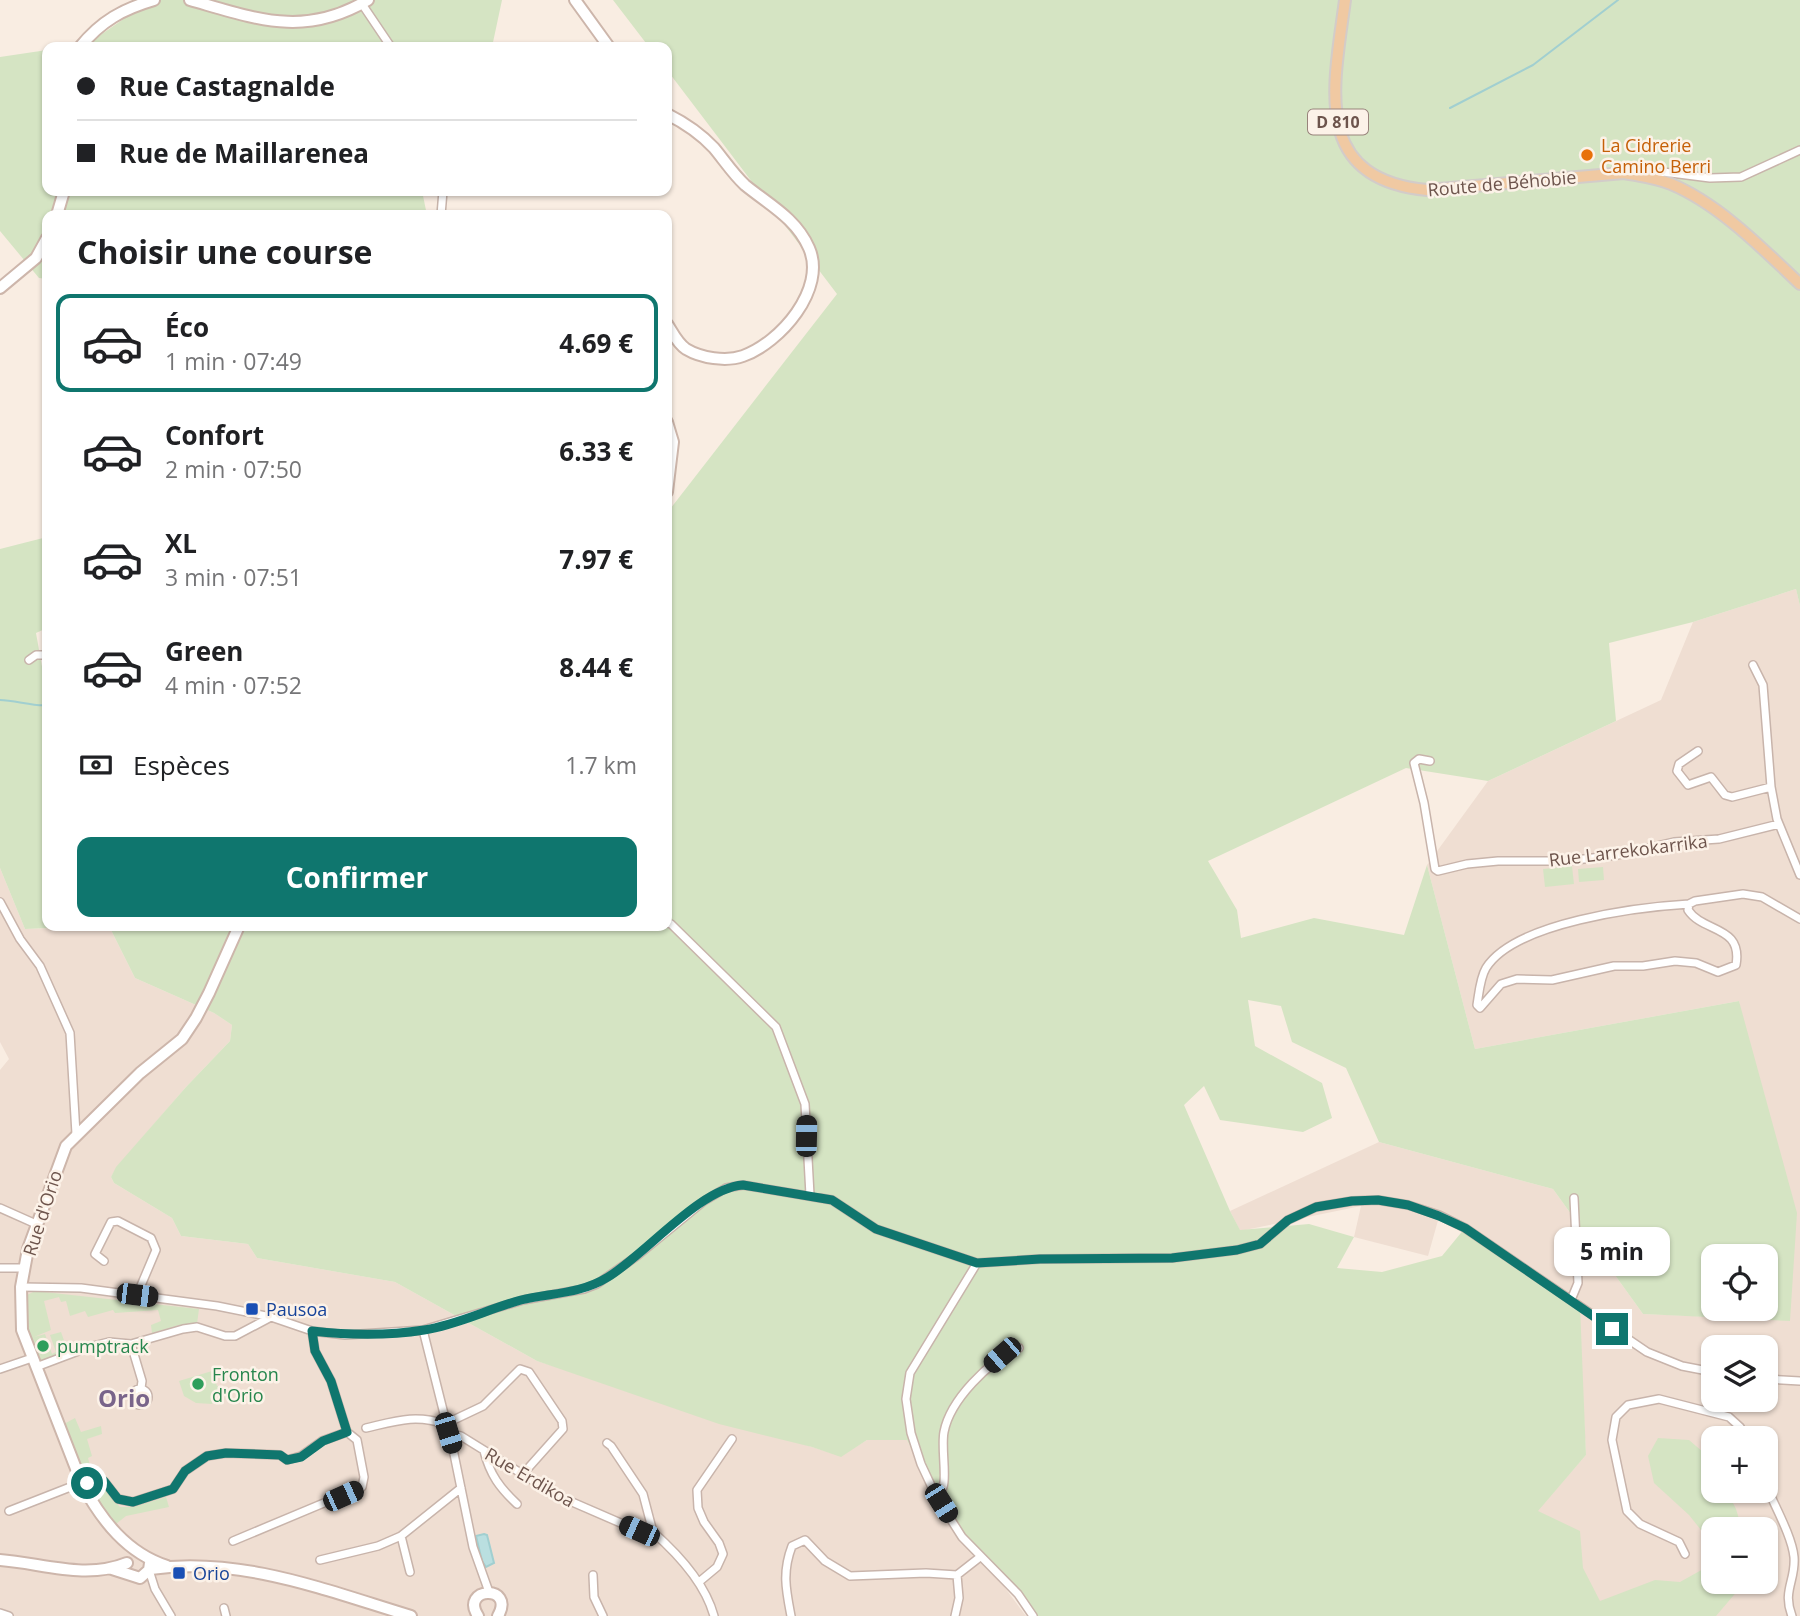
<!DOCTYPE html>
<html lang="fr">
<head>
<meta charset="utf-8">
<style>
  body { margin:0; font-family:"Open Sans",sans-serif; background:#f6f6f6; color:#202124; height:100vh; display:flex; flex-direction:column; font-size:26px; white-space:nowrap }
  * { box-sizing:border-box; margin:0 }
  p { font-size:23px; color:#757577 }
  .icon { flex:none; width:38px; height:38px; fill:none; stroke:currentColor; stroke-width:2; stroke-linecap:round; stroke-linejoin:round }
  .map { position:relative; flex:1; overflow:hidden }
  .details { position:absolute; left:42px; top:210px; width:630px; height:721px; display:flex; flex-direction:column; background:#fff; border-radius:14px; box-shadow:0 2px 5px #0004 }
  .details>* { flex:none }
  .hud { position:absolute; left:42px; top:42px; width:630px; height:154px; border-radius:14px; box-shadow:0 2px 5px #0004; display:grid; align-content:center; height:154px; padding:0 35px; background:#fff }
  .buttons { position:absolute; left:1701px; top:1244px; display:grid; gap:14px }
  .buttons a { display:grid; place-items:center; width:77px; height:77px; border-radius:14px; background:#fff; box-shadow:0 2px 5px #0004; font-size:35px }
  .end { position:absolute; width:32px; height:32px; margin:-16px; border:9px solid #0f766e; background:#fff; box-shadow:0 0 0 4px #fff }
  .from { border-radius:50% }
  .bubble { position:absolute; height:49px; border-radius:14px; background:#fff; box-shadow:0 2px 5px #0004; font-size:23px; font-weight:700; line-height:49px; text-align:center }
  .car { position:absolute; width:21px; height:42px; margin:-21px -10px; border-radius:9px; box-shadow:0 0 5px 2px #0007; background:linear-gradient(#222 24%,#8ab4d8 0 40%,#222 0 76%,#8ab4d8 0 86%,#222 0) }
  .hud b { display:flex; align-items:center; gap:24px; height:66px; font-size:26px }
  .hud b+b { border-top:2px solid #e0e0e0 }
  .hud i { width:18px; height:18px; background:#202124 }
  ul { padding:0; list-style:none }
  li { display:flex; align-items:center; gap:21px; height:98px; margin:0 14px 10px; padding:0 21px; border:4px solid transparent; border-radius:14px }
  li div { flex:1 }
  li b { display:block; font-size:26px }
  li em { font-style:normal; font-weight:700 }
  li.active { border-color:#0f766e }
  li>.icon { width:63px; height:63px; stroke-width:1.5 }
  h2 { padding:0 35px; font-size:32px; line-height:84px }
  .pay { display:flex; align-items:center; gap:18px; height:77px; padding:0 35px; font-size:26px }
  .pay p { margin-inline-start:auto }
  .button { display:flex; gap:14px; margin-top:auto; padding:14px 35px }
  .button a { flex:1; height:80px; border-radius:14px; background:#0f766e; color:#fff; font-size:28px; font-weight:700; line-height:80px; text-align:center }
  .map>svg:first-child { display:block }
  .residential { fill:#efded2; fill-rule:evenodd }
  .green { fill:#d5e4c3; fill-rule:evenodd }
  .water { fill:#badfe0; stroke:#a1cfd0; stroke-width:2 }
  .lines { fill:none; stroke-linecap:round; stroke-linejoin:round }
  .stream { stroke:#a1cfd0; stroke-width:2 }
  .street-casing { stroke:#c8b4ab; stroke-width:10 }
  .secondary-casing { stroke:#cdb6ab; stroke-width:14 }
  .primary-casing { stroke:#d3ccc9; stroke-width:14 }
  .street { stroke:#fff; stroke-width:7 }
  .secondary { stroke:#fff; stroke-width:10 }
  .primary { stroke:#f0c9a2; stroke-width:10 }
  .route { stroke:#0f766e; stroke-width:9 }
  .food-dot { fill:#e8710a; stroke:#fcf2e8; stroke-width:2.5 }
  .transit-dot { fill:#1a4fb4; stroke:#fcf2e8; stroke-width:2.5 }
  .leisure-dot { fill:#2e9e5b; stroke:#fcf2e8; stroke-width:2.5 }
  .labels { text-anchor:middle; dominant-baseline:central; stroke-width:5; stroke-linejoin:round; paint-order:stroke }
  .shield { fill:#fcf2e8; stroke:#98837b; stroke-width:2 }
  .shield-label { font-size:16px; font-weight:bold; fill:#6d544c }
  .food-label { font-size:18px; fill:#c56008; stroke:#fcf2e8; text-anchor:start }
  .street-label { font-size:18px; fill:#6d544c; stroke:#fcf2e8 }
  .transit-label { font-size:18px; fill:#164399; stroke:#fcf2e8; text-anchor:start }
  .leisure-label { font-size:18px; fill:#27864d; stroke:#fcf2e8; text-anchor:start }
  .district-label { font-size:24px; font-weight:bold; fill:#79648a; stroke:#fcf2e8 }
</style>
</head>
<body>
<div class="map">
<svg width="1800" height="1616" viewBox="0 0 1800 1616">
  <rect width="100%" height="100%" fill="#f9ede2"/>
  <path class="residential" d="M1796,589L1800,606V1616H1554L1537,1511L1586,1455L1578,1306L1439,1217L1428,1256L1354,1237L1361,1206L1240,1231L1230,1211L1379,1142L1553,1189L1643,1314L1790,1320L1739,1001L1475,1049L1427,865L1488,781L1661,700L1693,622ZM1713,1348H1766V1400H1713ZM1713,1438H1766V1491H1713ZM1713,1530H1766V1582H1713Z
    M0,868L25,929L109,926L135,978L214,1013L232,1025L230,1041L186,1087L117,1167L111,1177L114,1183L172,1218L181,1236L248,1244L257,1258L395,1282L537,1361L841,1456L867,1440H907L936,1496L1026,1616H0V1070L9,1059L0,1042Z"/>
  <path class="green" d="M151,0H502L492,47H70L86,45Z
    M613,0H1800V606L1796,589L1693,622L1609,643L1616,721L1488,781L1406,768L1208,861L1237,910L1241,938L1314,918L1404,935L1427,865L1475,1049L1739,1001L1797,1213L1790,1321L1643,1314L1553,1189L1379,1142L1346,1068L1292,1042L1281,1006L1248,1000L1255,1046L1322,1083L1332,1118L1303,1132L1220,1120L1204,1086L1184,1105L1230,1211L1240,1230L1309,1224L1354,1237L1337,1268L1382,1272L1442,1256L1465,1228L1580,1306L1586,1455L1538,1511L1580,1531L1583,1568L1600,1601L1655,1580L1680,1582L1705,1568L1713,1548V1582H1745L1716,1616H1033L1018,1594L980,1557L936,1496L907,1440H867L841,1457L812,1447L719,1424L537,1361L395,1282L257,1258L248,1244L181,1236L172,1218L114,1183L111,1177L116,1167L186,1087L230,1041L232,1025L214,1013L135,978L109,926H667V513L837,294L667,70V47H649ZM1713,1256H1766V1309H1713Z
    M47,50V191H422L427,215H47V279L39,278L0,231V57Z
    M47,537V628L36,633L47,695V926H97L25,929L0,868V549Z
    M1572,866L1574,884L1545,887L1543,869Z
    M1603,867L1604,880L1579,882L1578,869Z
    M35,1291L199,1309L197,1324L179,1325L152,1333L151,1325L161,1321L158,1310L115,1313L113,1310L88,1317L85,1311L70,1316L66,1301L61,1302L59,1297L44,1301L51,1330L34,1337L45,1334L52,1354L56,1352L50,1335L61,1332L67,1349L65,1351L40,1361L27,1328V1295Z
    M212,1371L217,1386H219L212,1404L196,1403L184,1396L179,1381Z
    M75,1418L81,1432L101,1426L102,1434L87,1439L92,1456L88,1458L93,1476L91,1478L83,1469L64,1424Z
    M1658,1438L1689,1440L1710,1458L1713,1464V1491H1727L1736,1509L1742,1529L1713,1530V1545L1689,1515L1654,1483L1648,1456Z
    M98,1487L103,1488L120,1507H134L166,1497L169,1507L126,1516L116,1524L91,1491Z"/>
  <path class="water" d="M484,1534L487,1535L494,1563L486,1567L482,1561L476,1536Z"/>
  <g class="lines">
    <path class="stream" d="M1450,108L1533,65L1618,0
      M0,700C14,700 36,707 47,705"/>
    <g class="street-casing">
      <path id="street" d="M362,4L391,47
        M1655,178L1663,172L1710,178L1741,177L1800,150
        M441,215L443,191
        M29,660L36,655H47
        M1753,665L1763,685L1771,787L1777,819L1800,875
        M1698,751L1679,764L1677,771L1688,785L1711,777L1725,795L1732,797L1771,787
        M1430,761L1419,759L1414,763L1424,803L1435,869L1438,871L1467,864L1498,861H1567L1618,855L1674,842L1719,839L1779,824
        M0,902L20,939L40,966L70,1033L76,1134
        M1689,904L1688,910C1703,933 1743,925 1736,965L1718,972L1696,963L1675,961L1643,966H1614L1552,980L1517,979L1501,984L1480,1008L1477,1005C1479,993 1480,978 1486,968C1515,922 1639,907 1689,904L1695,901L1743,894L1762,897L1800,919
        M667,923L671,924L776,1027L805,1104L810,1195
        M0,1208L36,1224
        M104,1261L95,1254L111,1222L118,1221L151,1238L156,1250L137,1295
        M977,1263L910,1373L906,1399L911,1433L921,1464L936,1496L962,1537L1018,1594L1033,1616
        M0,1268H24
        M21,1287L81,1288L217,1306L271,1317L312,1331L345,1335L423,1330L523,1300L584,1289L597,1284L637,1256L704,1201L726,1188L743,1185L832,1200L876,1229L977,1263L1040,1259L1172,1258L1237,1250L1260,1244L1288,1220L1316,1207L1352,1201L1378,1200L1408,1205L1439,1215L1465,1228L1647,1352L1682,1366L1713,1372
        M1571,1300L1578,1283L1574,1198
        M423,1330L454,1454L473,1547L489,1592
        M131,1344L142,1381L141,1388
        M36,1367L89,1347L109,1342L131,1344L183,1329L197,1327L225,1336H235L271,1317
        M0,1369L32,1358
        M1766,1379L1800,1381
        M132 1397a8 8 0 1 1 16 0a8 8 0 1 1-16 0Z
        M366,1428C396,1421 415,1414 445,1424L483,1406L520,1369L529,1372L562,1421L563,1429L522,1475
        M448,1433L461,1436L556,1495L639,1531L653,1532
        M607,1443L611,1446L643,1494L653,1532
        M484,1451C490,1475 500,1488 517,1504
        M1766,1485C1774,1505 1792,1536 1794,1557C1796,1580 1782,1591 1792,1616
        M936,1496C938,1493 942,1491 943,1487C947,1477 941,1447 944,1432C950,1400 989,1361 1019,1348
        M9,1511L78,1484L104,1481L118,1499L133,1502L173,1489L185,1471L207,1456L226,1453L280,1455L287,1460L301,1456L322,1441L347,1432L331,1381L315,1351L312,1331
        M653,1532C678,1554 705,1583 714,1616
        M401,1536L410,1572
        M233,1541L362,1487L364,1477L357,1440L347,1432
        M1685,1554L1679,1542L1640,1524L1627,1511L1612,1440L1616,1417L1628,1405L1659,1399L1729,1417L1740,1427L1746,1438
        M320,1560L378,1546L401,1536L461,1488
        M149,1570L155,1589L171,1616
        M593,1575L594,1597L603,1616
        M699,1582L717,1567L723,1554L719,1543L704,1522L698,1508L697,1490L732,1439
        M224,1608L226,1616
        M0,1613L9,1616
        M791,1616C786,1590 782,1572 792,1546L805,1540L825,1561L850,1576L926,1573L957,1575L980,1557
        M955,1616L959,1598L957,1575"/>
    </g>
    <g class="secondary-casing">
      <path id="secondary" d="M190,0C257,19 304,38 368,0
        M575,0L609,47
        M80,47C101,21 123,9 154,0
        M667,114C685,123 700,133 714,148C724,160 733,174 745,185C768,204 796,218 809,248C827,289 780,343 743,356C726,362 701,358 686,349C677,343 673,333 667,324
        M57,215L64,191
        M0,288L36,258L47,238
        M667,422L673,442L667,492
        M0,1560C42,1563 85,1580 127,1563
        M167,1566C127,1553 102,1521 82,1484L22,1330L21,1287L28,1249L66,1146L140,1073L182,1039L196,1018L209,993L239,926
        M112,1569L140,1578L149,1570L150,1563
        M150,1569C240,1556 325,1590 411,1616
        M478,1616C459,1587 516,1584 498,1616"/>
    </g>
    <g class="primary-casing">
      <path id="primary" d="M1345,0C1334,85 1310,179 1427,190L1624,173C1640,176 1656,178 1671,184C1719,204 1763,249 1800,284"/>
    </g>
    <use href="#street" class="street"/>
    <use href="#secondary" class="secondary"/>
    <use href="#primary" class="primary"/>
  </g>
  <g class="lines">
    <path class="route" d="M87,1483L104,1481L118,1499L133,1502L173,1489L185,1471L207,1456L226,1453L280,1455L287,1460L301,1457L323,1441L347,1432L331,1381L315,1351L312,1331C348,1335 387,1336 424,1330C457,1325 488,1309 521,1300C550,1293 581,1294 608,1277C646,1254 700,1188 743,1185L832,1200L876,1229L977,1263L1040,1259L1172,1258L1237,1250L1260,1244L1288,1220L1316,1207L1352,1201L1378,1200L1408,1205L1439,1216L1465,1228L1612,1329"/>
  </g>
  <circle class="food-dot" cx="1587" cy="155" r="7"/>
  <g class="transit-dot">
    <rect x="245" y="1302" width="14" height="14" rx="3.5"/>
    <rect x="172" y="1566" width="14" height="14" rx="3.5"/>
  </g>
  <g class="leisure-dot">
    <circle cx="43" cy="1346" r="7"/>
    <circle cx="198" cy="1384" r="7"/>
  </g>
  <g class="labels">
    <rect class="shield" x="1308" y="109.5" width="60" height="25" rx="5"/>
    <g class="shield-label">
      <text x="1338" y="122">D 810</text>
    </g>
    <g class="food-label">
      <text x="1601" y="145">La Cidrerie<tspan x="1601" dy="21">Camino Berri</tspan></text>
    </g>
    <g class="street-label">
      <text transform="translate(1502 183) rotate(-5)">Route de Béhobie</text>
      <text transform="translate(1628 850) rotate(-7)">Rue Larrekokarrika</text>
      <text transform="translate(42 1213) rotate(-72)">Rue d'Orio</text>
      <text transform="translate(530 1477) rotate(30)">Rue Erdikoa</text>
    </g>
    <g class="transit-label">
      <text x="266" y="1309">Pausoa</text>
      <text x="193" y="1573">Orio</text>
    </g>
    <g class="leisure-label">
      <text x="57" y="1346">pumptrack</text>
      <text x="212" y="1374">Fronton<tspan x="212" dy="21">d'Orio</tspan></text>
    </g>
    <g class="district-label">
      <text x="124" y="1397">Orio</text>
    </g>
  </g>
</svg>
<div class="buttons">
<a><svg class="icon" aria-label="locate" viewBox="0 0 24 24"><circle cx="12" cy="12" r="6"/><path d="M12 2v4M12 18v4M2 12h4M18 12h4"/></svg></a>
<a><svg class="icon" aria-label="layers" viewBox="0 0 24 24"><path d="M12 4l9 5-9 5-9-5zM3 14l9 5 9-5"/></svg></a>
<a>+</a>
<a>−</a>
</div>
<i class="end from" style="left:87px;top:1483px"></i>
<i class="end" style="left:1612px;top:1329px"></i>
<div class="bubble" style="left:1554px;top:1227px;width:116px">5 min</div>
<i class="car" style="left:806px;top:1136px;rotate:1deg"></i>
<i class="car" style="left:137px;top:1295px;rotate:97deg"></i>
<i class="car" style="left:1002px;top:1355px;rotate:229deg"></i>
<i class="car" style="left:448px;top:1433px;rotate:163deg"></i>
<i class="car" style="left:343px;top:1496px;rotate:66deg"></i>
<i class="car" style="left:941px;top:1503px;rotate:148deg"></i>
<i class="car" style="left:639px;top:1531px;rotate:294deg"></i>
<div class="hud">
<b><i class="from"></i>Rue Castagnalde</b>
<b><i></i>Rue de Maillarenea</b>
</div>
<section class="details">
<h2>Choisir une course</h2>
<ul>
<li class="active"><svg class="icon" aria-label="car" viewBox="0 0 24 24"><path d="M5 17H2v-5l4-1 3-4h7l3 4 3 1v5h-3M9 17h6M6 11h13"/><circle cx="7" cy="17" r="2"/><circle cx="17" cy="17" r="2"/></svg><div><b>Éco</b><p>1 min · 07:49</p></div><em>4.69 €</em></li>
<li><svg class="icon" aria-label="car" viewBox="0 0 24 24"><path d="M5 17H2v-5l4-1 3-4h7l3 4 3 1v5h-3M9 17h6M6 11h13"/><circle cx="7" cy="17" r="2"/><circle cx="17" cy="17" r="2"/></svg><div><b>Confort</b><p>2 min · 07:50</p></div><em>6.33 €</em></li>
<li><svg class="icon" aria-label="car" viewBox="0 0 24 24"><path d="M5 17H2v-5l4-1 3-4h7l3 4 3 1v5h-3M9 17h6M6 11h13"/><circle cx="7" cy="17" r="2"/><circle cx="17" cy="17" r="2"/></svg><div><b>XL</b><p>3 min · 07:51</p></div><em>7.97 €</em></li>
<li><svg class="icon" aria-label="car" viewBox="0 0 24 24"><path d="M5 17H2v-5l4-1 3-4h7l3 4 3 1v5h-3M9 17h6M6 11h13"/><circle cx="7" cy="17" r="2"/><circle cx="17" cy="17" r="2"/></svg><div><b>Green</b><p>4 min · 07:52</p></div><em>8.44 €</em></li>
</ul>
<div class="pay"><svg class="icon" aria-label="cash" viewBox="0 0 24 24"><path d="M3 7h18v10H3z"/><circle cx="12" cy="12" r="2"/></svg>Espèces<p>1.7 km</p></div>
<div class="button"><a>Confirmer</a></div>
</section>
</div>
</body>
</html>
